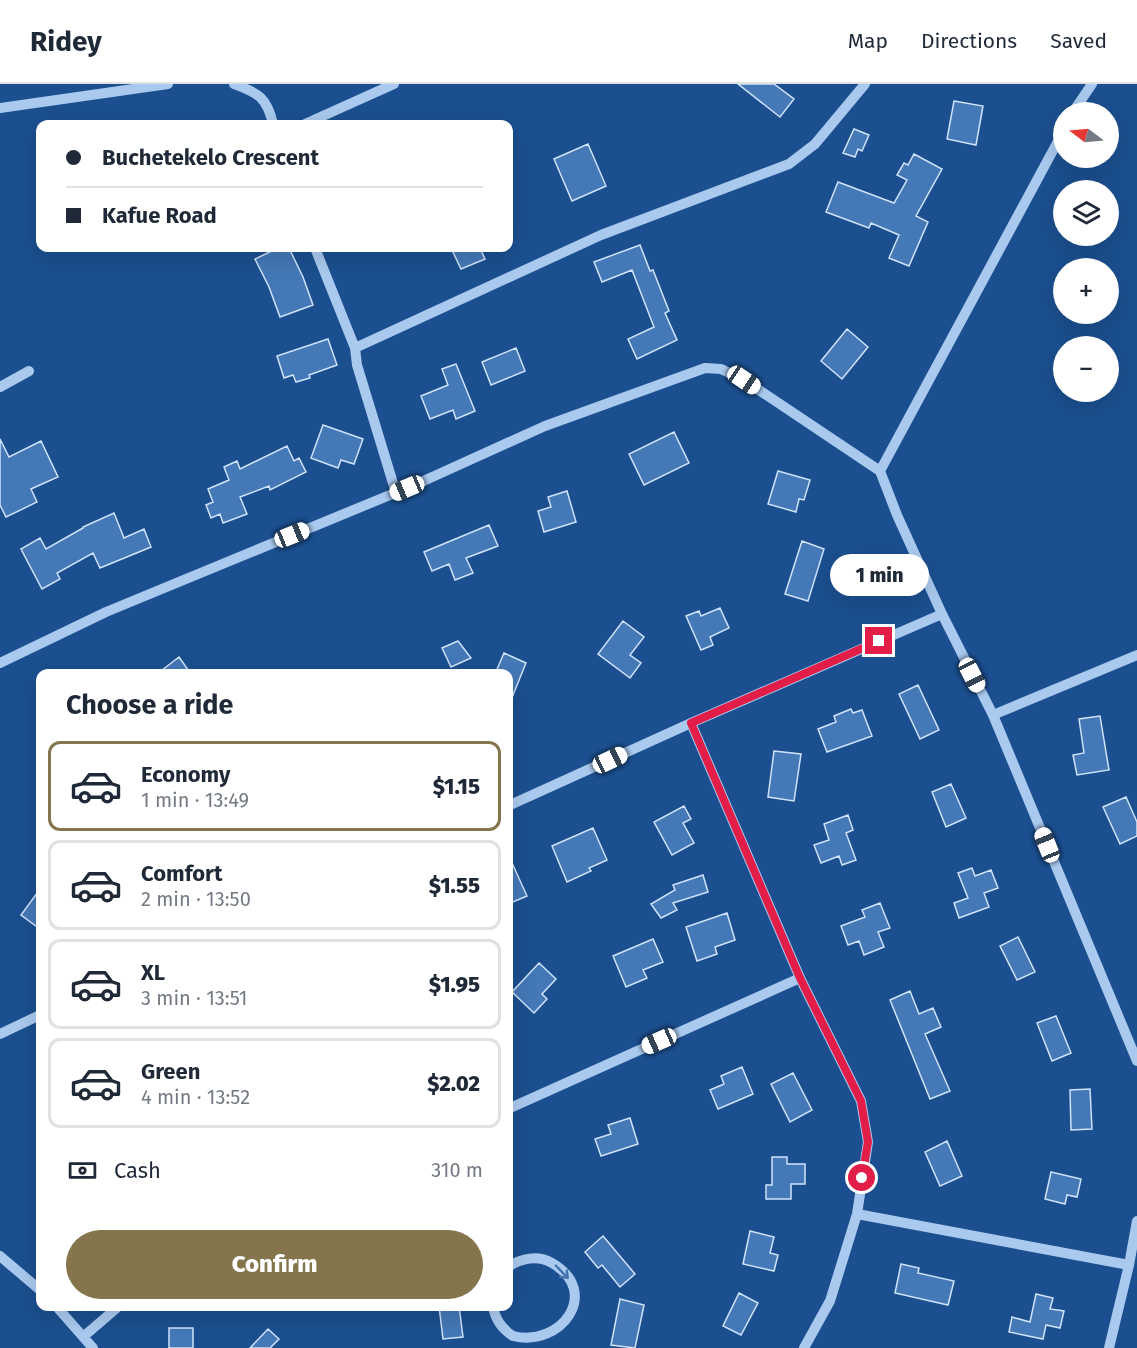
<!DOCTYPE html>
<html lang="en">
<head>
<meta charset="utf-8">
<style>
  body { margin:0; font-family:"Fira Sans",sans-serif; background:#f2f2f3; color:#1f2937; height:100vh; display:flex; flex-direction:column; font-size:22px; white-space:nowrap }
  * { box-sizing:border-box; margin:0 }
  p { font-size:20px; color:#747a83 }
  .icon { flex:none; width:33px; height:33px; fill:none; stroke:currentColor; stroke-width:2; stroke-linecap:round; stroke-linejoin:round }
  .map { position:relative; flex:1; overflow:hidden }
  .panel { position:absolute; left:36px; top:585px; width:477px; height:642px; display:flex; flex-direction:column; background:#fff; border-radius:12px; box-shadow:0 6px 24px #0002 }
  .panel>* { flex:none }
  .hud { position:absolute; left:36px; top:36px; width:477px; height:132px; border-radius:12px; box-shadow:0 6px 24px #0002; display:grid; align-content:center; height:132px; padding:0 30px; background:#fff }
  .needle { width:39px; rotate:286deg }
  .tools { position:absolute; left:1053px; top:18px; display:grid; gap:12px }
  .tools a { display:grid; place-items:center; width:66px; height:66px; border-radius:50%; background:#fff; box-shadow:0 6px 24px #0002; font-size:30px }
  .end { position:absolute; width:27px; height:27px; margin:-14px; border:8px solid #e11d48; background:#fff; box-shadow:0 0 0 3px #fff }
  .from { border-radius:50% }
  .bubble { position:absolute; height:42px; border-radius:21px; background:#fff; box-shadow:0 6px 24px #0002; font-size:20px; font-weight:800; line-height:42px; text-align:center }
  .car { position:absolute; width:18px; height:36px; margin:-18px -9px; border-radius:8px; box-shadow:0 0 4px 2px #0007; background:linear-gradient(#fff 24%,#345 0 40%,#fff 0 76%,#345 0 86%,#fff 0) }
  .hud b { display:flex; align-items:center; gap:21px; height:57px; font-size:22px }
  .hud b+b { border-top:2px solid #e0e1e3 }
  .hud i { width:15px; height:15px; background:#1f2937 }
  ul { padding:0; list-style:none }
  li { display:flex; align-items:center; gap:18px; height:90px; margin:0 12px 9px; padding:0 18px; border:3px solid #e0e1e3; border-radius:12px }
  li div { flex:1 }
  li b { display:block; font-size:22px }
  li em { font-style:normal; font-weight:800 }
  li.on { border-color:#84754c }
  li>.icon { width:54px; height:54px; stroke-width:1.5 }
  h2 { padding:0 30px; font-size:27px; line-height:72px }
  .pay { display:flex; align-items:center; gap:15px; height:66px; padding:0 30px; font-size:22px }
  .pay p { margin-inline-start:auto }
  .primary-button { display:flex; gap:12px; margin-top:auto; padding:12px 30px }
  .primary-button a { flex:1; height:69px; border-radius:36px; background:#84754c; color:#fff; font-size:24px; font-weight:800; line-height:69px; text-align:center }
  header { display:flex; align-items:center; gap:36px; box-sizing:border-box; height:84px; padding:0 30px; background:#fff; border-bottom:2px solid #e0e1e3 }
  header strong { font-size:28px }
  nav { display:flex; gap:33px; margin-inline-start:auto; font-size:21px }
  .map>svg:first-child { display:block }
  .building { fill:#4478b7; stroke:#cfe3fa; stroke-width:1.5 }
  .lines { fill:none; stroke-linecap:round; stroke-linejoin:round }
  .minor { stroke:#a9c9ee; stroke-width:10 }
  .oneway { stroke:#4674ac }
  .route { stroke:#e11d48; stroke-width:8 }
</style>
</head>
<body>
<header>
<strong>Ridey</strong>
<nav><a>Map</a><a>Directions</a><a>Saved</a></nav>
</header>
<div class="map">
<svg width="1137" height="1264" viewBox="0 0 1137 1264">
  <rect width="100%" height="100%" fill="#1b4f8f"/>
  <path class="building" d="M738,0H774L794,15L780,33Z
    M954,17L983,22L976,61L947,55Z
    M854,45L869,51L862,67L858,65L855,73L843,69Z
    M588,60L606,102L572,117L554,75Z
    M914,70L942,85L916,132L928,138L909,182L889,174L899,151L871,139L869,144L826,128L838,98L894,119L907,96L897,91L904,79L908,81Z
    M640,161L650,187L653,186L669,227L665,229L677,256L637,275L628,255L654,243L632,186L602,198L594,178Z
    M278,164H289L303,193L313,221L280,233L269,203L255,175Z
    M451,164H480L485,175L461,185Z
    M847,245L868,263L842,295L821,277Z
    M328,255L337,281L309,291L310,294L296,298L293,291L284,294L277,272Z
    M516,264L525,287L491,301L482,278Z
    M456,280L475,327L456,335L453,326L430,335L421,312L448,301L442,285Z
    M323,341L363,355L354,380L341,376L338,384L311,374Z
    M674,348L689,379L644,401L629,370Z
    M0,355L9,373L41,357L58,393L31,405L37,418L6,433L0,421Z
    M287,362L294,377L299,374L306,388L270,406L269,402L240,413L247,430L223,439L220,430L211,434L206,421L213,418L208,405L229,396L224,383L237,377L240,385Z
    M778,387L810,396L804,416L799,415L796,428L768,420Z
    M567,407L576,438L544,448L538,427L551,423L548,413Z
    M114,429L124,454L144,445L151,463L100,484L93,469L57,489L60,495L42,505L21,465L40,454L46,465L83,444V443Z
    M489,441L498,462L466,474L473,489L455,496L449,480L432,487L424,468Z
    M802,457L824,465L808,517L785,510Z
    M720,524L729,544L710,553L713,561L701,566L686,532L699,527L701,532Z
    M623,537L644,553L630,571L641,579L630,594L598,570Z
    M458,557L471,574L451,583L442,564Z
    M504,569L526,579L509,621L508,590H495Z
    M179,573L191,590H157Z
    M918,601L939,646L920,655L899,610Z
    M851,625L853,629L862,626L872,652L827,668L818,645L836,638L834,632Z
    M1100,632L1109,686L1077,691L1073,671L1084,669L1079,635Z
    M774,667L801,670L794,717L768,713Z
    M951,700L966,734L946,743L932,708Z
    M1126,713L1137,738V752L1120,760L1103,723Z
    M684,722L691,735L683,739L694,759L672,771L654,738Z
    M848,731L853,746L846,749L856,776L842,781L839,772L821,779L814,761L829,756L824,740Z
    M593,744L607,776L589,784L591,787L567,798L552,762Z
    M508,770L527,812L508,820Z
    M972,784L975,792L991,786L998,804L984,809L989,823L959,834L954,819L968,814L958,789Z
    M703,791L708,808L673,819L677,826L661,834L651,820L675,806L673,801Z
    M40,805V845L21,831Z
    M880,819L890,844L878,848L884,863L864,871L859,857L848,861L841,842L865,833L862,826Z
    M727,829L735,856L715,863L717,870L697,877L686,843Z
    M1018,853L1035,888L1017,896L1000,862Z
    M653,855L663,878L643,886L647,894L626,903L613,872Z
    M539,879L556,895L542,910L547,915L534,929L512,908Z
    M910,907L919,930L933,924L941,943L925,950L950,1007L930,1015L890,916Z
    M1056,932L1071,969L1052,977L1037,939Z
    M742,983L753,1010L718,1025L710,1006L724,1000L721,992Z
    M793,989L812,1026L790,1038L771,1000Z
    M1090,1005L1092,1045L1071,1046L1070,1006Z
    M630,1034L638,1060L601,1072L595,1055L611,1050L608,1041Z
    M947,1057L962,1092L940,1102L925,1068Z
    M772,1073H787V1080H805V1100H791V1115H766V1101H772Z
    M1051,1088L1081,1095L1077,1113L1067,1111L1065,1120L1045,1115Z
    M750,1147L774,1153L770,1169L778,1171L774,1187L743,1180Z
    M603,1152L635,1190L620,1203L602,1181L598,1184L585,1168Z
    M901,1180L919,1184L918,1189L954,1197L948,1221L895,1209Z
    M739,1209L758,1219L741,1251L723,1242Z
    M1036,1210L1053,1214L1050,1225L1064,1227L1060,1244L1046,1241L1043,1255L1009,1248L1012,1233L1030,1238Z
    M620,1215L644,1221L635,1264L611,1261Z
    M439,1222H459L463,1253L443,1255Z
    M169,1244H193V1264H169Z
    M268,1245L279,1255L270,1264H250Z"/>
  <g class="lines">
    <path class="minor" d="M234,0C259,9 267,14 273,40
      M0,24L168,0
      M1073,28L1092,0
      M305,40L394,0
      M315,164L355,264
      M0,303L29,287
      M880,387L1064,46
      M396,409L357,281L355,264L601,151L789,80L815,60L865,0
      M0,579L106,528L419,399L545,342L705,284L721,285L744,296L880,387L897,431L942,530L993,631L1137,977
      M993,631L1137,571
      M691,639L800,894L861,1017L868,1058L857,1130L830,1217L804,1264
      M508,722L691,639L942,530
      M0,950L40,931
      M508,1025L800,894
      M857,1130L1129,1181
      M0,1172L40,1206
      M56,1222L93,1264
      M493,1222C495,1235 502,1245 513,1252C561,1264 602,1208 552,1179C538,1171 521,1174 508,1183
      M83,1253L119,1222
      M1109,1264L1129,1181L1137,1137"/>
  </g>
  <defs><path id="oneway-shaft" d="M-6 0H5M1.5-3L5.5 0L1.5 3" fill="none" stroke-width="1.6" stroke-linecap="round" stroke-linejoin="round" transform="scale(1.5)"/></defs>
  <use class="oneway" href="#oneway-shaft" transform="translate(562 1188) rotate(46)"/>
  <g class="lines">
    <path class="route" d="M862,1094L868,1058L861,1017L800,894L691,639L879,557"/>
  </g>
</svg>
<div class="tools">
<a><svg class="needle" viewBox="-14 -14 28 28"><path d="M0-13l5 13h-10z" fill="#e53935"/><path d="M0 13l5-13h-10z" fill="#747a83"/></svg></a>
<a><svg class="icon" aria-label="layers" viewBox="0 0 24 24"><path d="M12 4l9 5-9 5-9-5zM3 14l9 5 9-5"/></svg></a>
<a>+</a>
<a>−</a>
</div>
<i class="end from" style="left:862px;top:1094px"></i>
<i class="end" style="left:879px;top:557px"></i>
<div class="bubble" style="left:830px;top:470px;width:99px">1 min</div>
<i class="car" style="left:744px;top:296px;rotate:124deg"></i>
<i class="car" style="left:407px;top:404px;rotate:247deg"></i>
<i class="car" style="left:292px;top:451px;rotate:68deg"></i>
<i class="car" style="left:972px;top:591px;rotate:153deg"></i>
<i class="car" style="left:610px;top:676px;rotate:65deg"></i>
<i class="car" style="left:1047px;top:761px;rotate:338deg"></i>
<i class="car" style="left:659px;top:957px;rotate:246deg"></i>
<div class="hud">
<b><i class="from"></i>Buchetekelo Crescent</b>
<b><i></i>Kafue Road</b>
</div>
<section class="panel">
<h2>Choose a ride</h2>
<ul>
<li class="on"><svg class="icon" aria-label="car" viewBox="0 0 24 24"><path d="M5 17H2v-5l4-1 3-4h7l3 4 3 1v5h-3M9 17h6M6 11h13"/><circle cx="7" cy="17" r="2"/><circle cx="17" cy="17" r="2"/></svg><div><b>Economy</b><p>1 min · 13:49</p></div><em>$1.15</em></li>
<li><svg class="icon" aria-label="car" viewBox="0 0 24 24"><path d="M5 17H2v-5l4-1 3-4h7l3 4 3 1v5h-3M9 17h6M6 11h13"/><circle cx="7" cy="17" r="2"/><circle cx="17" cy="17" r="2"/></svg><div><b>Comfort</b><p>2 min · 13:50</p></div><em>$1.55</em></li>
<li><svg class="icon" aria-label="car" viewBox="0 0 24 24"><path d="M5 17H2v-5l4-1 3-4h7l3 4 3 1v5h-3M9 17h6M6 11h13"/><circle cx="7" cy="17" r="2"/><circle cx="17" cy="17" r="2"/></svg><div><b>XL</b><p>3 min · 13:51</p></div><em>$1.95</em></li>
<li><svg class="icon" aria-label="car" viewBox="0 0 24 24"><path d="M5 17H2v-5l4-1 3-4h7l3 4 3 1v5h-3M9 17h6M6 11h13"/><circle cx="7" cy="17" r="2"/><circle cx="17" cy="17" r="2"/></svg><div><b>Green</b><p>4 min · 13:52</p></div><em>$2.02</em></li>
</ul>
<div class="pay"><svg class="icon" aria-label="cash" viewBox="0 0 24 24"><path d="M3 7h18v10H3z"/><circle cx="12" cy="12" r="2"/></svg>Cash<p>310 m</p></div>
<div class="primary-button"><a>Confirm</a></div>
</section>
</div>
</body>
</html>
